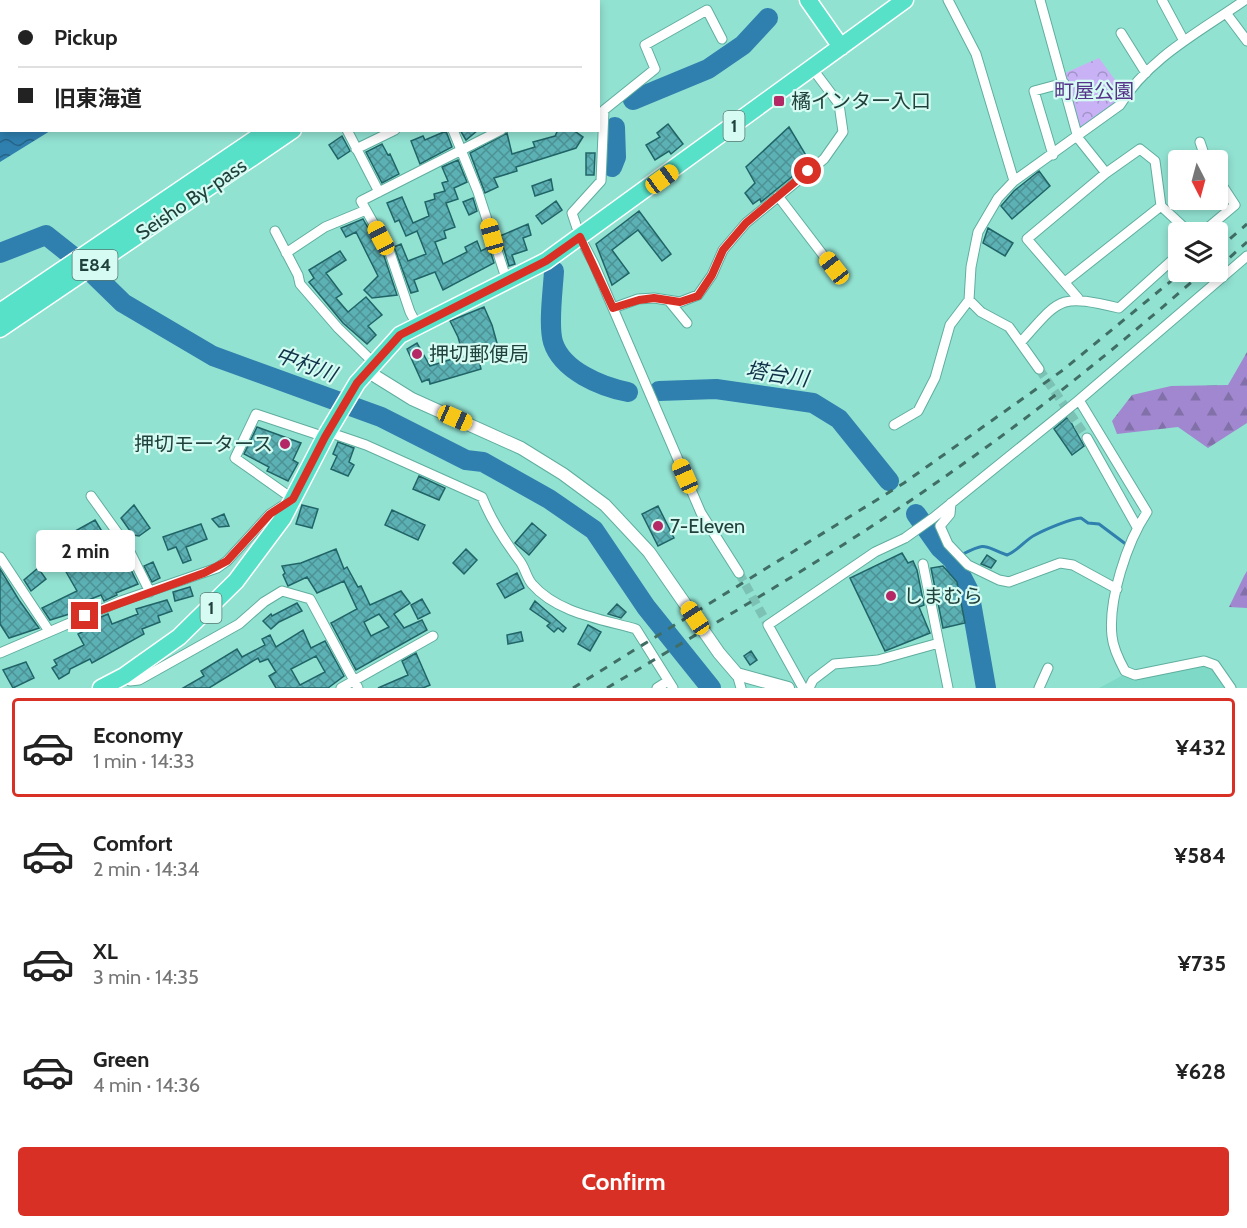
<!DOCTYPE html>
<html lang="en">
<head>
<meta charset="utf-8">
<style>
  body { margin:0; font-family:Cabin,"Noto Sans JP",sans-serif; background:#f6f6f6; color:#222; height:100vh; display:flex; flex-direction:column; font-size:22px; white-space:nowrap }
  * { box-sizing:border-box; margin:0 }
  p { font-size:20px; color:#767676 }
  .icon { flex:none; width:33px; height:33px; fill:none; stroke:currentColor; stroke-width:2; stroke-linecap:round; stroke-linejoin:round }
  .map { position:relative; height:688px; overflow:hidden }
  .panel { display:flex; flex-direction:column; background:#fff; flex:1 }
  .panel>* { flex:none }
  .banner { position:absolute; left:0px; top:0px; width:600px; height:132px; box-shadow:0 3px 9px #0003; display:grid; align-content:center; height:132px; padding:0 18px; background:#fff }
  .needle { width:39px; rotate:174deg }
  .tools { position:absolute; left:1168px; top:150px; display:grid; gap:12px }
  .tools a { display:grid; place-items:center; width:60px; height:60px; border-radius:6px; background:#fff; box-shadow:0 3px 9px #0003; font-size:30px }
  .end { position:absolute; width:27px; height:27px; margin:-14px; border:8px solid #d93025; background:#fff; box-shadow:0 0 0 3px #fff }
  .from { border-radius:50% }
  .bubble { position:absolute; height:42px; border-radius:6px; background:#fff; box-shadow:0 3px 9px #0003; font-size:20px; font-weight:700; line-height:42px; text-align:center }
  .car { position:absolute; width:18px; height:36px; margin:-18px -9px; border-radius:8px; box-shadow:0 0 4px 2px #0007; background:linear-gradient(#f5c518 24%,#345 0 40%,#f5c518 0 76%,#345 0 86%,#f5c518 0) }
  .banner b { display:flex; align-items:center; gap:21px; height:57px; font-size:22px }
  .banner b+b { border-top:2px solid #e0e0e0 }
  .banner i { width:15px; height:15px; background:#222 }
  ul { padding:10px 0 0; list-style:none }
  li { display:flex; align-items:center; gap:18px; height:99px; margin:0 12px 9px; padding:0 6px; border:3px solid transparent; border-radius:6px }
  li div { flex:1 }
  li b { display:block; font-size:22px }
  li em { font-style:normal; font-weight:700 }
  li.active { border-color:#d93025 }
  li>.icon { width:54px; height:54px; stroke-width:1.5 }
  .primary-button { display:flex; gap:12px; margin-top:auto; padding:12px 18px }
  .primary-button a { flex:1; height:69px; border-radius:6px; background:#d93025; color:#fff; font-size:24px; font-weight:700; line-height:69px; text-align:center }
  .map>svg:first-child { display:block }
  .built { fill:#7ed9c6 }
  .forest { fill:url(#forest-firs) }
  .park { fill:url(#park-crowns) }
  .water { fill:url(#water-waves) }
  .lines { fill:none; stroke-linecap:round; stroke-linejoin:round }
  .stream { stroke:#2f7faf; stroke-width:3 }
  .river { stroke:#2f7faf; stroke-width:20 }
  .building { fill:url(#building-cross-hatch); stroke:#216467; stroke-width:1.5; fill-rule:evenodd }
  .street-tunnel { stroke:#7bc2b4; stroke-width:9; stroke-dasharray:9 4.5; stroke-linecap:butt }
  .street-casing { stroke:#5fae9f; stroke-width:11 }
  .secondary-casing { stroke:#5fae9f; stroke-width:14 }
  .highway-casing { stroke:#fff; stroke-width:19 }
  .street { stroke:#fff; stroke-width:9 }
  .secondary { stroke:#fff; stroke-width:12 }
  .highway { stroke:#58e1c9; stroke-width:16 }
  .rail { stroke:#406e65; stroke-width:3; stroke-dasharray:8 8; stroke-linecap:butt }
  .route { stroke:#d93025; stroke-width:8 }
  .poi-dot { fill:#b32865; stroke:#d5fbf2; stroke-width:2 }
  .labels { text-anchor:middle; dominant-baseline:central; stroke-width:4.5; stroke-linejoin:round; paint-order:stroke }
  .shield { fill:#d5fbf2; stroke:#577a73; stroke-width:1.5 }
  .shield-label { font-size:18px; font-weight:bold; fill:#21423c }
  .park-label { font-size:20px; fill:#573489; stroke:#d5fbf2 }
  .poi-label { font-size:20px; fill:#21423c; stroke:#d5fbf2; text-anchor:start }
  .street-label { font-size:20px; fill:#21423c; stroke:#d5fbf2 }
  .water-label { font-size:21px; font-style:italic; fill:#113349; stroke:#d5fbf2 }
</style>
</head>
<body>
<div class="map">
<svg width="1247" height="688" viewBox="0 0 1247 688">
  <defs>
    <pattern id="forest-firs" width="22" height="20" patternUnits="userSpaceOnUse" patternTransform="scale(1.5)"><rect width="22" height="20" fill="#a087cf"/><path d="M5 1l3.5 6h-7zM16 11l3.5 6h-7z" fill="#8270a9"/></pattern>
    <pattern id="park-crowns" width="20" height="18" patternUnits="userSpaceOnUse" patternTransform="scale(1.5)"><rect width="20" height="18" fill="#c8b1f5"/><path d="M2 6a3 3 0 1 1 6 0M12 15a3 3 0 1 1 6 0" fill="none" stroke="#a292c8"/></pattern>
    <pattern id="water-waves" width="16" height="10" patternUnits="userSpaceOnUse" patternTransform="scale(1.5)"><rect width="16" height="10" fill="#2f7faf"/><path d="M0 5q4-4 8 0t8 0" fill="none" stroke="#266488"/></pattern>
    <pattern id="building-cross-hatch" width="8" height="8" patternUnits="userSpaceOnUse" patternTransform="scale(1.5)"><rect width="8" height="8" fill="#5cb1b5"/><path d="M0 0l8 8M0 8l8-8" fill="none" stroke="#4c9294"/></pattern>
  </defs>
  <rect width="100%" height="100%" fill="#92e2d2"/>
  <path class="built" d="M1199,659L1208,663L1233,688H1099L1127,673H1147L1184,660Z"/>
  <path class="forest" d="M1247,352V423L1208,448L1178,427L1117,434L1112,421L1132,395L1171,386L1228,385Z
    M1247,571V608L1229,607L1244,576Z"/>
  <path class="park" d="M1099,58L1124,92L1122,100L1080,132L1065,73Z"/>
  <path class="water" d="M0,0H258L2,2V130L50,131L0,162Z"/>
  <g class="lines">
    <path class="stream" d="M963,554C989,541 983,547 1007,555C1019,550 1025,540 1035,535C1044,530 1072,518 1081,518L1088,523L1099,524L1127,545"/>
    <path class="river" d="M633,100L708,69L743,45L768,18
      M612,167L616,157L615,127
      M0,253L46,235L85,266L123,303L213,356L381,417L466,460L483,462L549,499L594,530L646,607L711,688
      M554,271C553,290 548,325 553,342C562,371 602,387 628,392
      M659,391L716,389L813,403L839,419L889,481
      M916,514L940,548L953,560L969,591L986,688"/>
  </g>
  <path class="building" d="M668,124L683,144L671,154L669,151L655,160L646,145L660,137L657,133Z
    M789,127L810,162L761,202L760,199L753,204L745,193L755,183L746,167Z
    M460,130H478L466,140Z
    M558,130H573L583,137L576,148L516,167L517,171L494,178L498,187L485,193L470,153L507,133L512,154L535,147L533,142L555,136Z
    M446,131L452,147L420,164L411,141L423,136L425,140Z
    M342,136L350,151L338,159L329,145Z
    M382,144L388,155L390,154L399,174L382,183L366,152Z
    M586,153H595L594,175H586Z
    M458,160L467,182L454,188L458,199L446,203L455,227L444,231L446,238L435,242L443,264L467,252L465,247L477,241L481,251L489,247L494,263L443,290L435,272L414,280L418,291L411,293L394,247L401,244L408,261L426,254L417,231L406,236L399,220L395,222L387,203L402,197L413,223L429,216L425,202L435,199L434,194L445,191L442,183L448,181L442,167Z
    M1039,171L1050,186L1012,219L1001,206L1014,191Z
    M551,179L553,190L535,196L532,186Z
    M473,198L477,211L469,215L463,202Z
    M556,201L562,210L542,224L536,216Z
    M639,211L671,254L662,261L638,230L612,250L629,273L612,285L596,244Z
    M363,219L384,256L397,295L372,298L364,290L378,276L356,232L346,237L341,228Z
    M528,224L531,235L523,238L527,250L512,255L515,264L509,266L500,236Z
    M988,228L1013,243L1005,256L983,243Z
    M340,251L346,260L326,273L342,294L336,298L348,312L366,297L382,315L368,326L376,335L367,344L343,323L309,282L314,278L309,270Z
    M484,307L492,325L500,354L479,361L481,369L430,384L429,379L422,382L407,349L417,343L430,366L462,356L457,345L460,344L458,337L450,321Z
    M1068,417L1084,446L1072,455L1054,429Z
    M257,427L301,443L293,460L298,463L288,481L267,471L269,467L244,454Z
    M338,442L354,448L349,462L354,465L348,476L331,469L337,456L333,454Z
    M419,476L445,488L439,500L413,489Z
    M134,505L150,528L139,536L133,535L121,518Z
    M302,505L318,509L312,528L296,524Z
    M658,506L674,538L658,546L642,514Z
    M392,510L425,525L418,540L385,525Z
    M224,514L229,526L219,527L212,519Z
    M95,520L118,558L124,556L138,584L116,593L117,595L104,601L101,595L76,605L79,611L50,620L42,608L77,591L65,570L82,555L68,535Z
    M532,523L546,535L529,555L515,543Z
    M201,524L207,539L186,547L191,560L183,563L176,547L168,550L163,537Z
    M59,534L65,542L48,554L42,546Z
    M336,549L344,569L347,567L358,587L361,586L370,605L401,591L410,603L394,614L404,628L422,620L427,630L356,670L331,623L357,609L344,581L317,593L307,577L288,586L283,575L285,573L282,566L301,563ZM379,614L389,627L371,636L364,622Z
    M466,549L477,560L464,574L453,563Z
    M902,553L908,563L913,561L917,570L924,605L919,607L930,633L885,651L850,578Z
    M987,555L996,561L991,568L981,564Z
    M153,562L160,578L152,582L144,566Z
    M943,566L957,582L965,623L943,628L931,568Z
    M38,568L46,579L31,591L24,580Z
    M0,569L19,600L39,628L9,638L0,624Z
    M517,573L524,588L505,598L497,584Z
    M190,587L193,596L175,601L173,592Z
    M422,599L430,613L418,619L411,605Z
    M167,600L172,611L158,616L160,622L142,629L144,634L92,663L90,659L70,669L69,673L59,679L52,668L57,665L54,660L84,645L78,634L98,624L96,619L108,614L112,624L138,614L136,609Z
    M535,601L566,628L563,632L558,628L554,632L547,626L550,623L530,609Z
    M297,603L302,611L279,622L271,629L263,621L271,614L272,616Z
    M617,604L626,612L621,618L608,614Z
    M588,625L601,632L590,651L578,644Z
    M303,630L311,648L325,641L344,676L328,688H276L269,676L276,672L268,659L260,662L258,658L209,688H183L204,676L201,671L237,649L242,657L265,645L262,639L270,635L276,647ZM316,656L325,672L300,685L291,669Z
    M521,632L523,641L508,644L507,635Z
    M751,651L757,660L750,665L744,656Z
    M416,653L430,685L423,688H378L408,675L402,661Z
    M26,662L34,678L13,688L3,670Z"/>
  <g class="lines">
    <path class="street-tunnel" d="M1039,369L1087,438
      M739,573L768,625"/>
    <g class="street-casing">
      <path id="street" d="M948,0L976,54L1014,181
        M1040,0L1078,138L1106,173
        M1162,0L1184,41
        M1226,13L1247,41
        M1121,33L1146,73
        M722,39L707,10L645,45L655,69L604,110L601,181L572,213L580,237L594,264L701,513L739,573
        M347,130L379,192
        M453,130L478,192L507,281
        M1200,142L1206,160
        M356,149L395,130
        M1053,155L1034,91L1064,83
        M778,196L833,268
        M275,231L298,275L300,284L338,328L373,362
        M1203,232L1235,205L1218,179
        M286,253L325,227L366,210
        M1065,282L1161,206
        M1078,298L1027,239L1106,173L1140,149L1155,161L1161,206L1189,232
        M669,301L687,323
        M613,308L638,299L654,298L680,302L698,295L712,275L723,250L746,223L824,159L843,132L839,104L812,68
        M417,325L410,312L390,253L361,201L501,130
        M1021,342C1061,297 1059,294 1119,308L1179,254
        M1039,369L1009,327L981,312L969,300L971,267L978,232L998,198L1014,181L1120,105C1148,58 1201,31 1245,0
        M1079,400L1147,512C1127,542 1108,600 1112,636C1113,648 1119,660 1125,671L1135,675L1204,661L1215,665L1231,688
        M894,425L918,411L935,378L950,325L969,300
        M328,432L366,445L482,497C491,520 504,540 519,560C525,567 526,577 532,584C557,613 601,619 636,629L673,688
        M1087,438L1137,527
        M91,496L127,546L150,592
        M951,503L950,514L940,526L948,544L968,565L999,580L1009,582L1060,563L1073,565L1117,589
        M0,557L49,631
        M923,564L948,688
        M0,653L121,601L217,568L227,561L270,514L293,499L235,458L256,414L325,437
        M737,674L741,688
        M124,676L130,681L139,680L239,624L264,602L282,591L310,599L358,688
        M341,688L433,636
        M657,688L668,681
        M803,688L768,625L875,552L905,538L933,518L1079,400L1247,256
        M809,688L813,680L834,664L878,660L939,643
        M1039,688L1048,668"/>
    </g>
    <g class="secondary-casing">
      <path id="secondary" d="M367,371L412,399L521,448L563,474L605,505L649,552L719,653L737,674L788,688"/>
    </g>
    <g class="highway-casing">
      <path id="highway" d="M808,0L841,47
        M474,2L477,0
        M501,2L504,0
        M516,2L519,0
        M0,312L268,130
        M0,329L293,130
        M101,688L124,676L179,637L236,581L283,518L325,437L357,383L400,335L546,261L905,0"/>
    </g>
    <use href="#street" class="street"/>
    <use href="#secondary" class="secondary"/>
    <use href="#highway" class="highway"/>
    <path class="rail" d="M1218,249L1247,224
      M1218,268L1247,242
      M573,688L904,483L1063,370L1182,272
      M607,688C720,620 835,554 943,478C1034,415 1120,345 1203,272"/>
  </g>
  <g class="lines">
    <path class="route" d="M85,616L204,573L227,561L270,514L293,499L325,437L357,383L400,335L546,261L580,237L613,308L639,300L654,298L680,302L698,296L712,275L723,250L746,223L808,171"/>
  </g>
  <g class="poi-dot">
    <rect x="773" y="95" width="12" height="12" rx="3"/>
    <circle cx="417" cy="354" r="6"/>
    <circle cx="285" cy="444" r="6"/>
    <circle cx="658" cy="526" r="6"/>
    <circle cx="891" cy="596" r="6"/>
  </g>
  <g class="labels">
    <g class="shield">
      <rect x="723.5" y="111" width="21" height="30" rx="4.5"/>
      <rect x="72.5" y="250" width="45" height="30" rx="4.5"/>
      <rect x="200.5" y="593" width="21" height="30" rx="4.5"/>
    </g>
    <g class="shield-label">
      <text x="734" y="126">1</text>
      <text x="95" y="265">E84</text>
      <text x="211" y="608">1</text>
    </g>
    <g class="park-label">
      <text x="1094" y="91">町屋公園</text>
    </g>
    <g class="poi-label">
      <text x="791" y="101">橘インター入口</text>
      <text x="429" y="354">押切郵便局</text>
      <text x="273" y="444" text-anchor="end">押切モータース</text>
      <text x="670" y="526">7-Eleven</text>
      <text x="903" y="596">しまむら</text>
    </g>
    <g class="street-label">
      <text transform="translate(191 199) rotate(-34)">Seisho By-pass</text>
    </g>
    <g class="water-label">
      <text transform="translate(306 364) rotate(20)">中村川</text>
      <text transform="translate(777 374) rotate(9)">塔台川</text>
    </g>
  </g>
</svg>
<div class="tools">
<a><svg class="needle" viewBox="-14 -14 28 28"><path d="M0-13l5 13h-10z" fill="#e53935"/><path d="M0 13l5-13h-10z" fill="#767676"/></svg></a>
<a><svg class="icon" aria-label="layers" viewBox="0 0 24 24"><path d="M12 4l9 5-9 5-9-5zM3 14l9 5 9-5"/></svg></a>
</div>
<i class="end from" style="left:808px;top:171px"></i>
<i class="end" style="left:85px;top:616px"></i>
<div class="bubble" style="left:36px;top:530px;width:99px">2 min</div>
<i class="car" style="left:662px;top:179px;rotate:54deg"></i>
<i class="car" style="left:492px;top:236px;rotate:344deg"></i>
<i class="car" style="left:381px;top:238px;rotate:332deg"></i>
<i class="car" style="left:834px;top:268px;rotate:322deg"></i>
<i class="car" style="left:455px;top:418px;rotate:114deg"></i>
<i class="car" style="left:685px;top:476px;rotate:336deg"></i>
<i class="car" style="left:695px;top:618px;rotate:326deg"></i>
<div class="banner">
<b><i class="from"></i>Pickup</b>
<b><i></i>旧東海道</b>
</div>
</div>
<section class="panel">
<ul>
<li class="active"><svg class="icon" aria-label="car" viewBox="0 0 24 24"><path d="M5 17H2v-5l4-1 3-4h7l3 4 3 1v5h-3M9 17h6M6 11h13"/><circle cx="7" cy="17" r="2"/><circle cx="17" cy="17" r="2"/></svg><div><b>Economy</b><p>1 min · 14:33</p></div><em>¥432</em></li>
<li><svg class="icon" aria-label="car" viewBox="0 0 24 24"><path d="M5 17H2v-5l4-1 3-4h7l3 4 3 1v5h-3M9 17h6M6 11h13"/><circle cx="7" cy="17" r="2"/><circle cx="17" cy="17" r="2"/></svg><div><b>Comfort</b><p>2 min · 14:34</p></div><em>¥584</em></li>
<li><svg class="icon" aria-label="car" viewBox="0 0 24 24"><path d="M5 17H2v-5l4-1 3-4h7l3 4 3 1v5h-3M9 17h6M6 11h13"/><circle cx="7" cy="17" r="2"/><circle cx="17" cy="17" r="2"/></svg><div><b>XL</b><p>3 min · 14:35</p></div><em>¥735</em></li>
<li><svg class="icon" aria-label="car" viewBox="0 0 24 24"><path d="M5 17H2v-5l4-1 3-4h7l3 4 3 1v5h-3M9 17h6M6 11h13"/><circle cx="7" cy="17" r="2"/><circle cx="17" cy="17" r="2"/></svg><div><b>Green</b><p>4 min · 14:36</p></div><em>¥628</em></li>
</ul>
<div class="primary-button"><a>Confirm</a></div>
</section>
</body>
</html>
